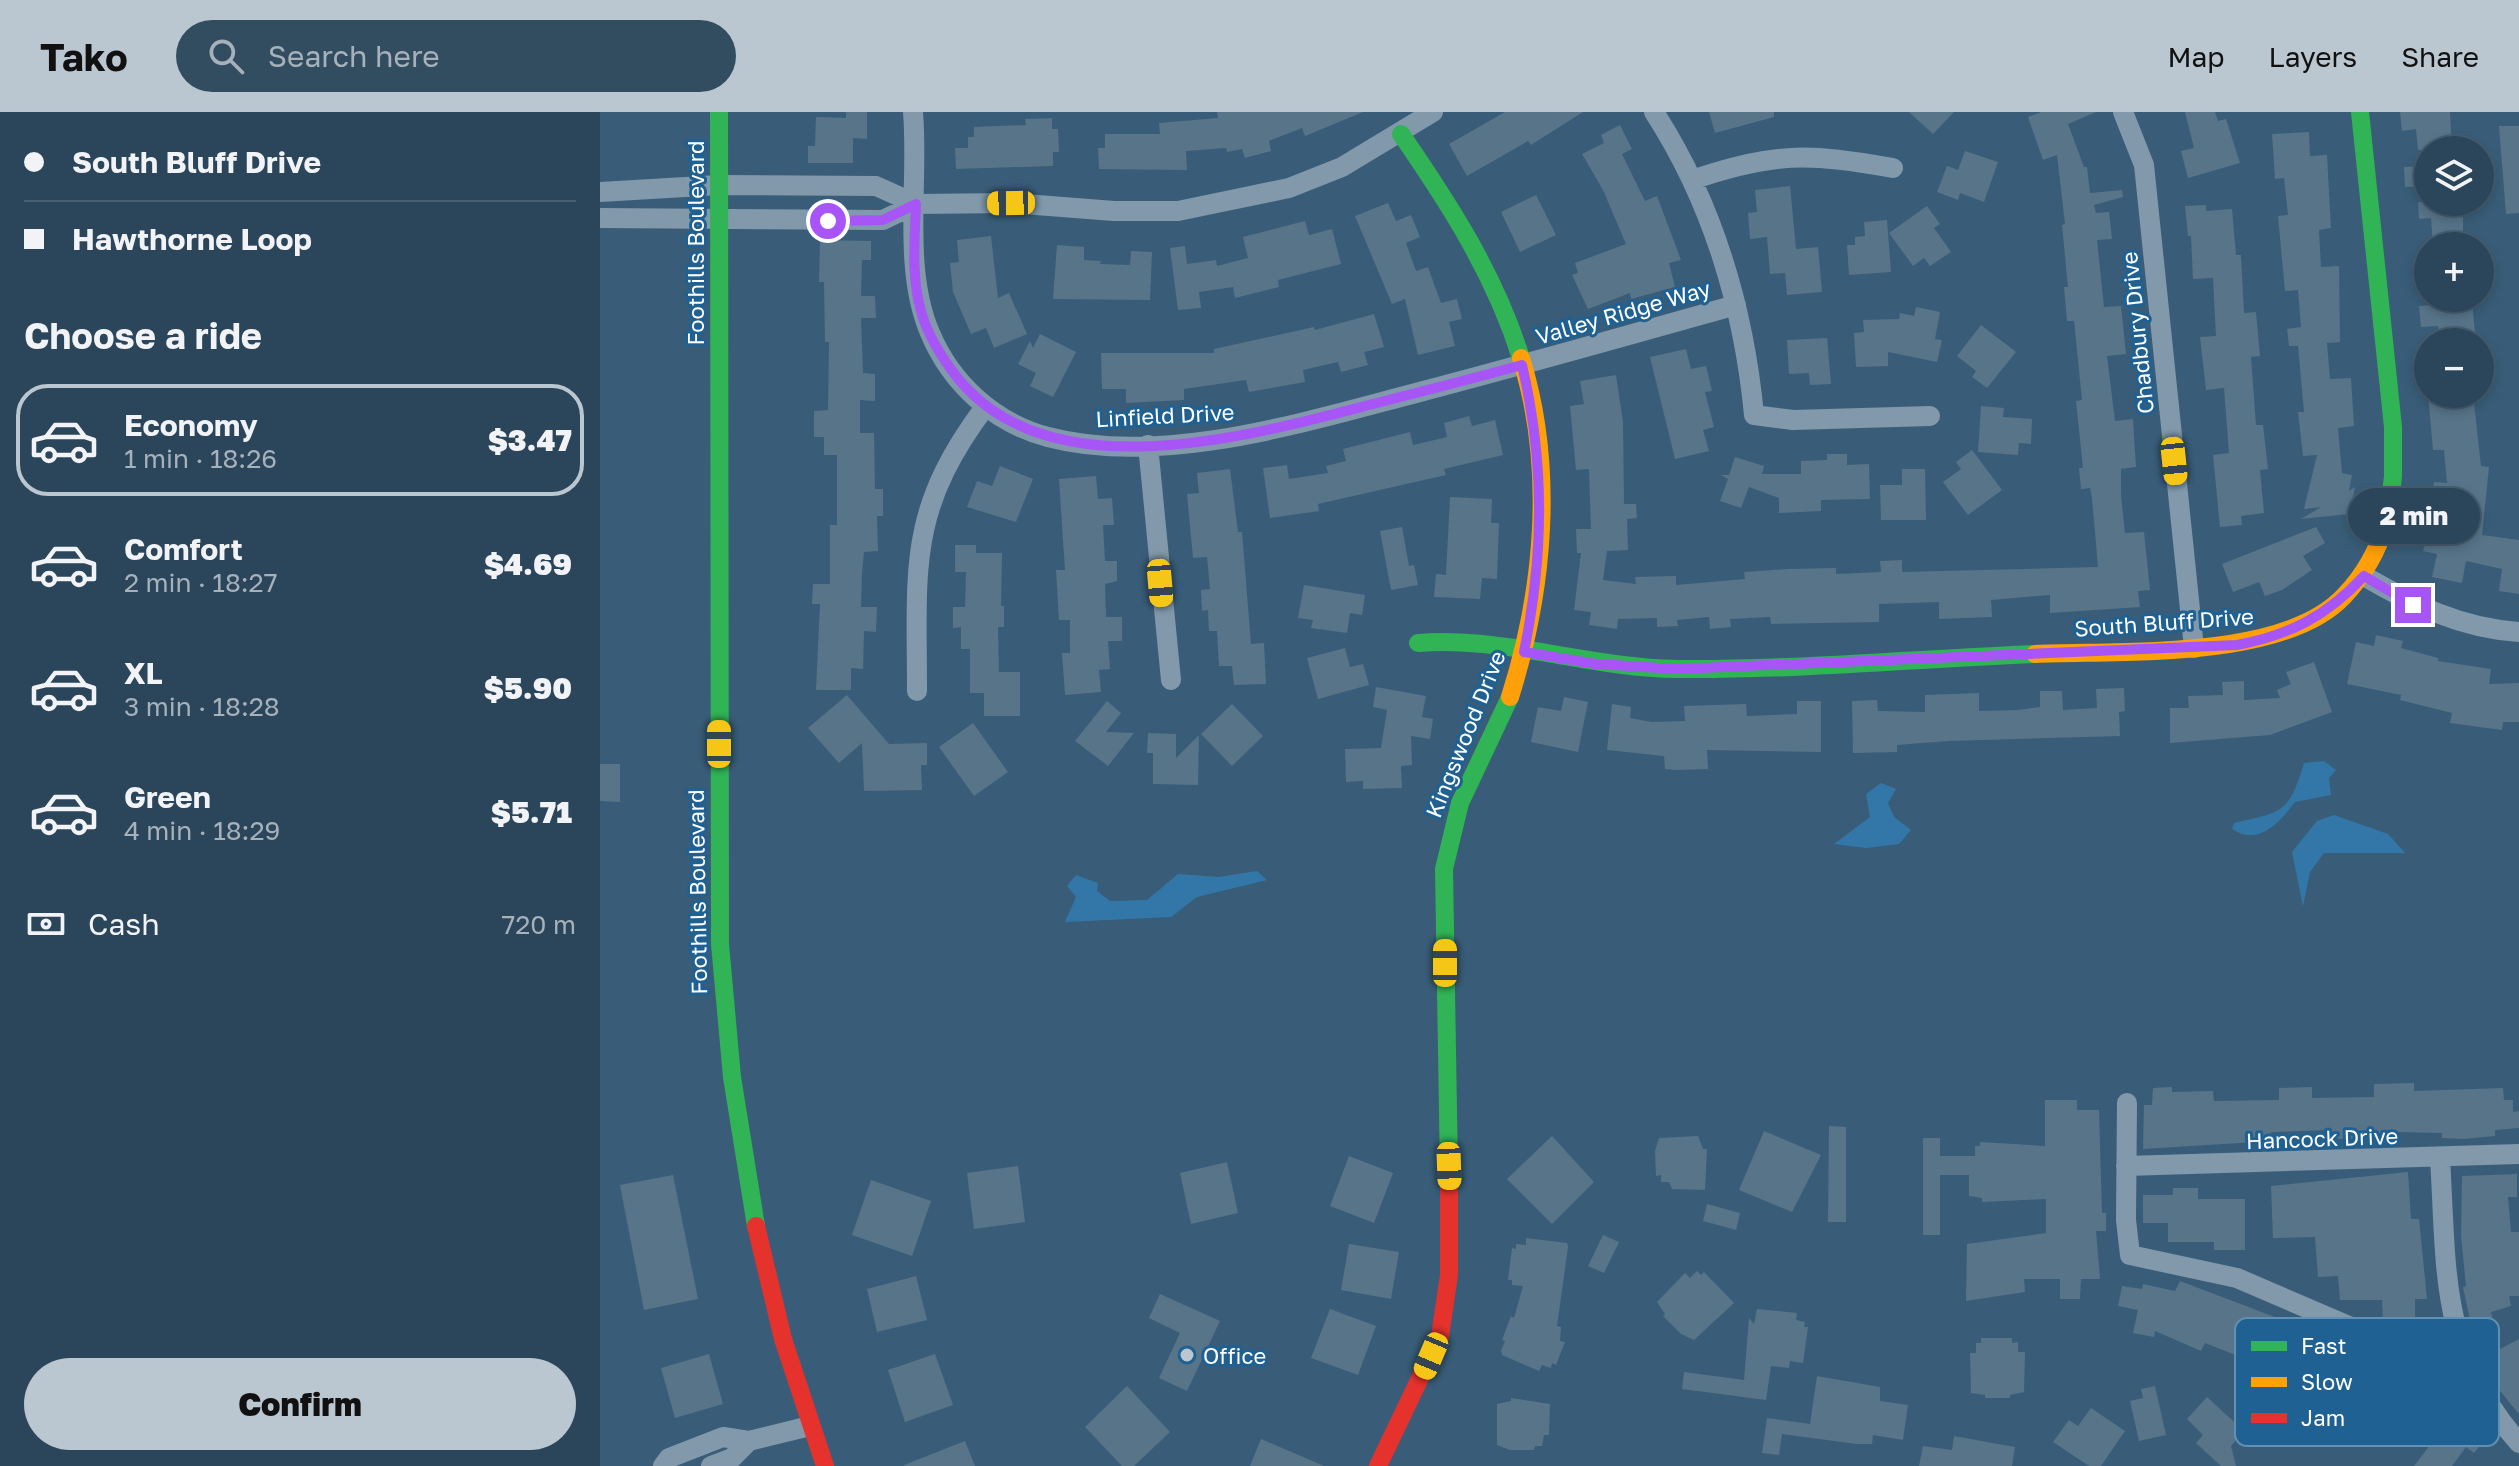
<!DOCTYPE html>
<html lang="en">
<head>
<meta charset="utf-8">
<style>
  body { margin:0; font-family:"Golos Text",sans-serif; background:#334d60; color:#f1f3f6; height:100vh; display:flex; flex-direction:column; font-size:30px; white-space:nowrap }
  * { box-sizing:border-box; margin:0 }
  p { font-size:26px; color:#a6b1bb }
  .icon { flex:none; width:44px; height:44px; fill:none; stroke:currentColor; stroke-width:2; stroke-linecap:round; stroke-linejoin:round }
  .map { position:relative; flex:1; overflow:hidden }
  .details { display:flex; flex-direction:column; background:#2b465a; width:600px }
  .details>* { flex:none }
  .guide { display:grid; align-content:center; height:176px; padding:0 24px; background:#2b465a }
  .controls { position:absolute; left:1814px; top:24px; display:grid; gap:16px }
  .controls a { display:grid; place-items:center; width:80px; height:80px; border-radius:50%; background:#2b465a; box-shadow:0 4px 12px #0003,0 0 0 2px #475e70; font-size:40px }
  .end { position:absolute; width:36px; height:36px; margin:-18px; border:10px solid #a855f7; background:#fff; box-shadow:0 0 0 4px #fff }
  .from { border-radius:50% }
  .bubble { position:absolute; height:56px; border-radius:28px; background:#2b465a; box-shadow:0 4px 12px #0003,0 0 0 2px #475e70; font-size:26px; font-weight:800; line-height:56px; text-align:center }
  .car { position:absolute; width:24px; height:48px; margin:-24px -12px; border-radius:10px; box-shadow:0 0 6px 2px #0007; background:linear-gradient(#f5c518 24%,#345 0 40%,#f5c518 0 76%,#345 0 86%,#f5c518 0) }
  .guide b { display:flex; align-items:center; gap:28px; height:76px; font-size:30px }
  .guide b+b { border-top:2px solid #475e70 }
  .guide i { width:20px; height:20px; background:#f1f3f6 }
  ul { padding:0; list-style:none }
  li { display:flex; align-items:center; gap:24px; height:112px; margin:0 16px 12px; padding:0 8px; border:4px solid transparent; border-radius:32px }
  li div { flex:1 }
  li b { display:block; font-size:30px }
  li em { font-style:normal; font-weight:800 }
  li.active { border-color:#bac6d0 }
  li>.icon { width:72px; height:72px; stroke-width:1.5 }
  h2 { padding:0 24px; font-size:36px; line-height:96px }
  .pay { display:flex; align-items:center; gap:20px; height:88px; padding:0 24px; font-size:30px }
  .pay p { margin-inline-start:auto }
  .primary-button { display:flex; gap:16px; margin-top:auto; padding:16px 24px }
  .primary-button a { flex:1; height:92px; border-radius:48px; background:#bac6d0; color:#111; font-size:32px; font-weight:800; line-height:92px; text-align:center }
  header { display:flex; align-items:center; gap:48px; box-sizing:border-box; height:112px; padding:0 40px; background:#bac6d0; color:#111 }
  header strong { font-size:38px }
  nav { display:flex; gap:44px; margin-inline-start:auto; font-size:28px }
  .search { width:560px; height:72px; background:#334d60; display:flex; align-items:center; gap:20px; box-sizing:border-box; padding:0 28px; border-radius:44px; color:#a6b1bb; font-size:30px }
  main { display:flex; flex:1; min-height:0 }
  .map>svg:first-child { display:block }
  .green { fill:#3377a8 }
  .building { fill:#577489 }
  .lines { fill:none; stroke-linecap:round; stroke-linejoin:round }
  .street { stroke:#8199ab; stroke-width:20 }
  .fast { stroke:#30b455; stroke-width:18 }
  .slow { stroke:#ff9f0a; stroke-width:18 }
  .jam { stroke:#e5322d; stroke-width:18 }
  .route { stroke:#a855f7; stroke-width:10 }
  .poi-dot { fill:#bac6d0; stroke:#1f6192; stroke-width:3 }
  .labels { text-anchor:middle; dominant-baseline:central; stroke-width:6; stroke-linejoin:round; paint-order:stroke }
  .street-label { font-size:22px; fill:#fff; stroke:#1f6192 }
  .poi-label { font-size:22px; fill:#fff; stroke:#1f6192; text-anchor:start }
  .key { fill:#1f6192; stroke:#6290b3; stroke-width:2 }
  .key-label { font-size:22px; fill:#fff }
</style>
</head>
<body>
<header>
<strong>Tako</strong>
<div class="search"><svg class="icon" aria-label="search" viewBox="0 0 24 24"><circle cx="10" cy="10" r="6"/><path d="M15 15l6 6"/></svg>Search here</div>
<nav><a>Map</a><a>Layers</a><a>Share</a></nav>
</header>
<main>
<section class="details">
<div class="guide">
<b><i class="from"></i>South Bluff Drive</b>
<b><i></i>Hawthorne Loop</b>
</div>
<h2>Choose a ride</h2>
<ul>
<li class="active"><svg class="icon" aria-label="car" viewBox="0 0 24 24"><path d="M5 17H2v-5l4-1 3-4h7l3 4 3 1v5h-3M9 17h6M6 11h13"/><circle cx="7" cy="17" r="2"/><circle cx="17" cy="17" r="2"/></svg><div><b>Economy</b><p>1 min · 18:26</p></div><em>$3.47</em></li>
<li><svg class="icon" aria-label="car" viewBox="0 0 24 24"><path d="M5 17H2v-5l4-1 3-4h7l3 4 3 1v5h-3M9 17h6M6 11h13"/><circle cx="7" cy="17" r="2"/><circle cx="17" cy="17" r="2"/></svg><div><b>Comfort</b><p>2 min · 18:27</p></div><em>$4.69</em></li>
<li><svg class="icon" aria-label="car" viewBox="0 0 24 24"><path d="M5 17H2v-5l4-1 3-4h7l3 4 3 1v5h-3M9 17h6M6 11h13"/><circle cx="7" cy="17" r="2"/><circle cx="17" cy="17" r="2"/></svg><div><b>XL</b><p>3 min · 18:28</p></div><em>$5.90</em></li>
<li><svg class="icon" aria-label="car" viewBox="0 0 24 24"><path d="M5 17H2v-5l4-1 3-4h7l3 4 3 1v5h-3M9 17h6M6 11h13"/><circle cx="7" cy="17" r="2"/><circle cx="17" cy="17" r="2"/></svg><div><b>Green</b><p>4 min · 18:29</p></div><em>$5.71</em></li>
</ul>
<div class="pay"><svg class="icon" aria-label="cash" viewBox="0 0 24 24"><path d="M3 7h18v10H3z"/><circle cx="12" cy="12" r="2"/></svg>Cash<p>720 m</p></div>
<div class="primary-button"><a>Confirm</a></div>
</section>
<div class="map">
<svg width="1919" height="1354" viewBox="0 0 1919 1354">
  <rect width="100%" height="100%" fill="#395d78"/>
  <path class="green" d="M1724,649L1736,658L1729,666L1731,683L1695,690C1680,710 1658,735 1632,717L1634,711C1683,700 1689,701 1704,651Z
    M1281,671L1296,677L1288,691L1294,705L1311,718L1299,732L1266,736L1234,732L1270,705L1266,682Z
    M1734,703L1788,722L1805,741H1724L1710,760L1703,794L1692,740L1717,709Z
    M657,759L667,768L597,785L571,805L465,810L476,785L467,774L476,763L498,771L497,779L510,789L547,788L578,762L618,765Z"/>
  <path class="building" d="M246,0H267V27L253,26V51H208V34H215L216,5L246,6Z
    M617,0H763L705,24L702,16L669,29L671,39L645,46L642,37L627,40L626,36L586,39L587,58L499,57L498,36H505V22H560L559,11L618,6Z
    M905,0H983L931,33L928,29L867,64L849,32Z
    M1109,0H1174V5L1115,21Z
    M1309,0H1354L1333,22Z
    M1441,0H1496L1468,12L1484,55H1487L1490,81L1522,78L1523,85L1494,93L1496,101L1509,100L1512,127L1497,128L1504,195L1521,194L1526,242L1507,244L1515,309L1533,307L1536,355L1521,357V383L1525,421L1544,420L1550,478L1538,479L1540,495L1450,501V483L1391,488L1392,505L1339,507V490L1279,492V510L1171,512L1170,505L1130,507L1131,515L1110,517L1109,505L1077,508L1078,514L1057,515V506L1018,507L1017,517L989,513L991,500L974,498L981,441H977L976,417H991L989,357L976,358L970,294L984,292L980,269L1016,263L1023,310L1024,392H1036L1037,406L1027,407L1028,438L1007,439L1003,468L1036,472L1035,465L1076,464V473L1145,467L1144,460L1187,457L1236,456V462L1281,460L1280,449L1302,448V460L1498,455L1492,386L1490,376L1481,377L1479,356H1483L1476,289L1482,288L1474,209H1467L1464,175H1468L1462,113L1465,112L1457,43L1443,48L1428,5Z
    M1585,0H1615L1618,9L1626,7L1640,51L1588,66L1581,39L1594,36Z
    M1800,0H1850L1852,38H1818L1816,17L1802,19Z
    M452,6V17H458L459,40H453V54L356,57L355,36H368V25H374V15L426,13L425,7Z
    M1020,13L1032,37L1022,42L1045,89L1057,84L1081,148L1069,151L1075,175L1031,187L1030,181L988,197L972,163L978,161L975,151L1026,132L1003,78L982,42L1004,31L1001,23Z
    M1899,14H1919V101L1906,102Z
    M1709,20L1710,44L1727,43L1731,116L1719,118L1721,155L1739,154L1740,230L1727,231L1730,267L1751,266L1754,314L1738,316L1742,361L1752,363L1749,379L1755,375L1749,402L1701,407L1721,395L1704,397L1717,343L1703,344L1698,300H1704L1698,234H1689L1687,217L1701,215L1698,178L1685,179L1678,104L1688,103L1684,66L1675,67L1672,22Z
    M1365,39L1398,50L1384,90L1360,81L1358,88L1337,80L1347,54L1358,58Z
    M1828,54V74L1805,75L1804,55Z
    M1190,74L1196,137L1218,135L1222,180L1187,183L1185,161L1170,162L1167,125L1150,127L1148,101L1157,100L1155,78Z
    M936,83L956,123L920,140L901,100Z
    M1818,90H1863V134H1833L1831,106L1819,107Z
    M788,91L796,109L811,103L820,125L806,131L816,159L828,155L841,191L857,187L862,207L849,210L855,234L818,243L805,187L792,192L755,104Z
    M1606,93V99L1632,97L1636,143H1641L1644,201L1656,200L1660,244L1651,245L1656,313H1663L1668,357L1660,358L1664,401L1641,404L1642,413L1620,415L1613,343L1629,341L1624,276L1606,278L1600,225L1616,224L1613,166L1593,167L1591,124H1588L1585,94Z
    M1327,94L1340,112L1334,116L1351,140L1330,154L1324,146L1313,154L1289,121Z
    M1287,108L1291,160L1249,163L1247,133H1255V125L1265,124L1264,110Z
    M705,109L709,123L732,117L741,152L678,168L679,175L635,186L633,175L599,180L601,196L578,198L570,136L585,134L587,152L616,148L617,154L648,146L643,125Z
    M391,124L398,186L409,181L427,222L394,236L386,216L371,222L353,180L350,151L359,150L357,128Z
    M220,128L271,129V148H262L261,184H275L276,206H261L263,261L275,262V289L260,288V321H274L275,377H283V404H277L278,439L264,440L262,461L261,495H277L276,520L264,519L263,557L251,556V578H216L220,492H212L213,472H230V413H237V343H224V325H214V299L228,298L229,230H225L224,170H219Z
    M457,133L484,135V148L501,149L500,152L530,153L531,139L552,140L550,188L453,187Z
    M1872,190L1876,230H1840L1838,214L1821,215L1819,194Z
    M1316,195L1340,200L1335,227L1342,228L1337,250L1288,240V254L1256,255L1254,221L1264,220L1263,208L1299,207L1300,201L1314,204Z
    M774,202L784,235L764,240L768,253L741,260L738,250L703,258L705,270L649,280L646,268L584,277V288L526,291V277H502L501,241H614V237L714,215L715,218Z
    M1381,213L1416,240L1387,276L1372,265L1376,259L1357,244Z
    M440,222L476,240L453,285L430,274L436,261L418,252L430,229L433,236Z
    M1227,226L1231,272L1210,273L1209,261L1189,262L1187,228Z
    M1086,237L1091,257L1106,254L1112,279L1105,280L1114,315L1103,318L1109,339L1075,347L1050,245Z
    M1828,282H1873L1881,354L1889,355L1882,423L1919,428V482L1899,479L1902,457L1866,449L1862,471L1832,465L1837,442L1823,439L1830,415L1834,370L1847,371L1844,338H1833Z
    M1381,294L1404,296L1403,305L1432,307L1431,332L1419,331L1418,343L1378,340Z
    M869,304L872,314L895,308L903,343L844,357L846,363L718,392L719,399L670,406L663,356L687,353L689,367L728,361L726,354L746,349L743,337L810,320L813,333L847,325L844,311Z
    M1372,338L1402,378L1368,403L1343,370L1361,357L1356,350Z
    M1227,342H1247V353L1269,352L1270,387L1221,388V399L1179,401V386L1149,375L1141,396L1120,389L1128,367L1121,363H1129L1135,345L1164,354L1162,362H1201V349L1227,348Z
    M400,354L433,367L416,410L367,395L377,369L392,374Z
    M630,357L638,420H642L651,532L664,531L666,572L634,573L632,554H619L617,519H609L608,498L602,499L601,478L610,477L607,445L593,446L587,382L599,381L597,361Z
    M1302,357H1325L1326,408H1281L1280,373H1302Z
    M496,364L498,387L512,386L514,413H503L505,449H517V469L505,472L506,505H522V529H508L510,557L499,558L501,580L465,583L462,541H470V508H459L457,474L456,458H465L459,367Z
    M850,385L892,387L891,411H899L897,467L882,466L880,487L834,485L836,462L846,463Z
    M802,415L809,454L814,453L818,473L791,478L780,419Z
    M1716,415L1725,431L1703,444L1712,458L1682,478L1665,484L1659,470L1633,480L1622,452Z
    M355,433H376V441H402L401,494H404V515H398L399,560H420V604H384V581H370V537H361V515L353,516V495H365L366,460H355Z
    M704,473L765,483L762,503L750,501L747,521L711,516L713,508L698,506Z
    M1776,523L1803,529L1801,536L1838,546V549L1891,557L1889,572L1919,571V610H1903L1902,618L1850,611L1852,601L1800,588L1801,583L1747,572L1756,530L1774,534Z
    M745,536L750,555L763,552L769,573L718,587L707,546Z
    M1714,550L1732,600L1670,623L1570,631V596H1589L1588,584L1623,583L1622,570L1644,569V588L1680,586L1677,578L1691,572L1686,560Z
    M776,575L826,584L822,605L833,607L830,627L811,624L812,653L801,654L802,676L763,677V669L746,670L745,637L781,636L787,598L773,595Z
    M1524,576L1525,599L1519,600L1520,624L1348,629L1297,633V640L1253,641L1252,589L1277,588L1278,599L1325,600V583L1379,581V599L1418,598L1440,595V579H1462L1463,598L1497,596L1496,577Z
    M247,583L289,632L327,631V653H321L322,678L264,679L262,631L239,651L208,616Z
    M964,585L988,590L978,640L931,630L938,595L961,599Z
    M507,589L521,601L506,620L534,621L508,654L475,629Z
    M1197,589H1221V640L1107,638L1108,657L1076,658L1065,657L1064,644L1007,638L1012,592L1031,595L1030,606L1052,610L1085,609L1084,594L1146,592L1147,604L1197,602Z
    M632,592L663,624L632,654L601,622Z
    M373,611L408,660L374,684L339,635Z
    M548,621L576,622V646L599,623L598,673L553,672V641H547Z
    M0,652H20V690L0,689Z
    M1814,971V979L1903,976L1904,988H1913V1000L1919,999V1016L1895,1018V1024L1863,1027L1842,1026V1021L1797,1020L1798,1026L1729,1027V1018L1671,1020L1672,1029L1543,1037L1544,993H1552L1553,976L1572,975V980L1613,979L1614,989L1679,988V976L1712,975V986L1774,985V972Z
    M1445,988H1477V998H1499L1502,1101H1506V1119H1496L1500,1167H1481L1480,1187H1460V1167H1424L1425,1180L1366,1189L1367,1132L1446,1121V1087L1382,1090V1086L1369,1084V1063H1340V1123H1323V1026H1340V1044H1375V1034H1380V1030L1445,1034Z
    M1229,1014L1246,1015V1110H1228Z
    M1164,1019L1221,1043L1192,1100L1139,1078Z
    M952,1024L994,1070L952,1112L907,1067Z
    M1098,1024L1103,1037H1107L1105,1078L1072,1077L1069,1070H1061V1063L1056,1064L1055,1039L1059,1026Z
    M749,1044L793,1061L774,1111L730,1094Z
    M627,1050L638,1101L591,1112L580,1061Z
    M418,1054L425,1110L374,1117L367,1061Z
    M1808,1060L1811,1107H1819L1827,1187H1815V1209L1783,1210L1782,1188H1740L1738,1164L1718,1165L1715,1125L1673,1126L1671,1074Z
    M1917,1062V1085H1908L1911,1120H1919V1184H1909L1911,1194L1891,1200L1900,1237L1919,1227V1302L1891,1268L1875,1231L1863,1175L1866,1174L1861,1124L1862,1064Z
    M73,1063L98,1187L44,1198L20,1073Z
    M271,1068L331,1089L312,1144L252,1123Z
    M1573,1076H1598V1087H1645V1138H1614V1130H1568V1111H1543V1083H1573Z
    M1107,1092L1140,1101L1136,1118L1103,1109Z
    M1003,1123L1019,1130L1004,1161L988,1154Z
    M926,1126L967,1131L968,1135L957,1214L961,1215L960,1229L965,1230L956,1253L952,1251L951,1256L942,1253L939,1259L902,1243L901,1239L905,1229L902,1228L911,1204L914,1206L923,1174L912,1173V1168H908L912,1136L916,1137V1132L926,1133Z
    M749,1132L799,1140L791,1187L741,1178Z
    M1097,1159L1101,1163L1104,1160L1134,1191L1094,1228L1081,1222L1063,1204L1065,1202L1057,1190L1085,1161L1090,1166Z
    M316,1164L327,1208L277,1220L267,1177Z
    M1580,1169L1730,1226L1811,1278L1817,1270L1834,1282L1837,1277L1850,1286L1843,1295L1885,1327L1874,1341L1866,1335L1852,1354H1814L1830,1333L1785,1299L1770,1324L1737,1302L1739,1298L1705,1282L1707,1276L1660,1256L1661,1253L1605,1231L1601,1239L1555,1219L1554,1225L1533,1221L1538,1198L1518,1194L1522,1174L1542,1177L1543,1172L1575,1179Z
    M560,1182L620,1209L587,1279L559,1266L580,1221L549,1206Z
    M730,1197L776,1214L758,1263L711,1246Z
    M1157,1197L1197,1201L1196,1208L1205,1210L1204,1215H1208L1203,1251L1190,1249L1189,1256L1171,1254L1166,1288L1082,1277L1084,1260L1144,1268L1149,1206L1154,1212Z
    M1381,1226H1412V1231L1418,1230V1240H1425L1424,1280L1410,1283V1286H1385V1283L1371,1281L1370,1241H1376V1231H1381Z
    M109,1242L123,1292L75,1306L61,1256Z
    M335,1242L353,1293L305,1310L288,1258Z
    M1217,1264L1280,1275V1289L1308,1293L1303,1328L1273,1323L1272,1332H1256L1182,1322L1179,1343L1162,1341L1167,1306L1210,1312Z
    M527,1274L570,1320L534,1354H522L485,1315Z
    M1555,1274L1566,1323L1539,1329L1530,1289L1543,1286L1541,1277Z
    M1607,1285L1644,1319L1631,1334L1636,1354H1621L1596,1331L1603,1323L1587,1307Z
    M911,1286L950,1292L949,1323H944L942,1334H935L934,1338H910L897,1333V1292L911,1289Z
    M1491,1296L1525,1319L1501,1354H1489L1453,1330L1469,1308L1478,1314Z
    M1354,1324L1415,1335L1412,1354H1319L1323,1334L1352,1338Z
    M661,1327L724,1354H650Z
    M365,1329L375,1354H304V1353Z"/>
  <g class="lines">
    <path class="street" d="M313,0C319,70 302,156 330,221C351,271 394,311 448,325C562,355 704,310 816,281C923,253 1029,223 1136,193
      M1054,0C1113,91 1144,197 1154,303L1193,308L1330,304
      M1523,0L1544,53L1594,536
      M1092,68C1173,40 1209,41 1293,56
      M0,80L119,73L276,74L316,92L411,91L514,99H578L689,76L742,55L833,0
      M0,106L283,108L316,92
      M548,333L571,568
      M1764,464C1814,493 1860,516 1919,520
      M317,579C317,456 307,399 385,295
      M1527,991L1526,1108L1530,1143L1637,1166L1779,1227L1803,1232L1855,1222
      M1840,1046C1847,1160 1839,1240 1919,1331
      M1526,1054L1919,1042
      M63,1354L69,1346L123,1325L149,1329
      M111,1354L132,1346L149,1329L210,1314"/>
    <path class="fast" d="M119,0L120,832L132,965L156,1114
      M1760,0L1793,315V365L1787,410
      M801,22C850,93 895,163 921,246
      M818,531C902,524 990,556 1077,557C1196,558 1316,547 1435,542
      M849,1060L844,757L860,691L910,585"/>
    <path class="slow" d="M1435,542C1520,538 1683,549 1744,484C1765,462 1777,439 1787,410
      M910,585C944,477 955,356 921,246"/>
    <path class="jam" d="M156,1114L183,1227L225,1354
      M778,1354L840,1224L849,1163V1060"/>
  </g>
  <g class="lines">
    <path class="route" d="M228,109L283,108L316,92C315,125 311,162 320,195C325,218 339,241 353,260C443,382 646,325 769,293C820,280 871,267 922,253C945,351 944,442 924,540L995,552L1077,557L1637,533C1690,523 1727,504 1764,464L1813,493"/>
  </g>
  <circle class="poi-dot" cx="587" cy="1243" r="8"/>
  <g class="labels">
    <g class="street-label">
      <text transform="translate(95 131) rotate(-90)">Foothills Boulevard</text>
      <text transform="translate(1023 200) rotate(-16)">Valley Ridge Way</text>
      <text transform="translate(1537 221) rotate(-96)">Chadbury Drive</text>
      <text transform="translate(565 303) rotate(-3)">Linfield Drive</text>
      <text transform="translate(1564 510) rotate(-4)">South Bluff Drive</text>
      <text transform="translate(865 622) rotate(-68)">Kingswood Drive</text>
      <text transform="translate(97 780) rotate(-91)">Foothills Boulevard</text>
      <text transform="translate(1722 1026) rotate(-2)">Hancock Drive</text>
    </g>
    <g class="poi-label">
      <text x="603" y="1243">Office</text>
    </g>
  </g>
  <rect x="1635" y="1206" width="264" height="128" rx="12" class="key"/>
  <rect x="1651" y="1229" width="36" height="10" fill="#30b455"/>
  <rect x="1651" y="1265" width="36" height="10" fill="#ff9f0a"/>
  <rect x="1651" y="1301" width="36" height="10" fill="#e5322d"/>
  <g class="key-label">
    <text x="1701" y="1242">Fast</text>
    <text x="1701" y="1278">Slow</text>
    <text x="1701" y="1314">Jam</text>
  </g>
</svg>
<div class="controls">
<a><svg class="icon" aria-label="layers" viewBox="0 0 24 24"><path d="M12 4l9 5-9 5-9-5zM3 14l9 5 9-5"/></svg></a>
<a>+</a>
<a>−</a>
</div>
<i class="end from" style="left:228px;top:109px"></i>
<i class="end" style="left:1813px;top:493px"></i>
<div class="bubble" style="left:1748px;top:376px;width:132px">2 min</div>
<i class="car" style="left:411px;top:91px;rotate:269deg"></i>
<i class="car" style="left:1574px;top:349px;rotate:174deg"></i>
<i class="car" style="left:560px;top:471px;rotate:175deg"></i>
<i class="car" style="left:119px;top:632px;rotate:0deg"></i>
<i class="car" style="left:845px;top:851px;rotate:0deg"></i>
<i class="car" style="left:849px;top:1054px;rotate:178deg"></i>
<i class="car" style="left:831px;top:1244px;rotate:203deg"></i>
</div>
</main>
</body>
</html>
